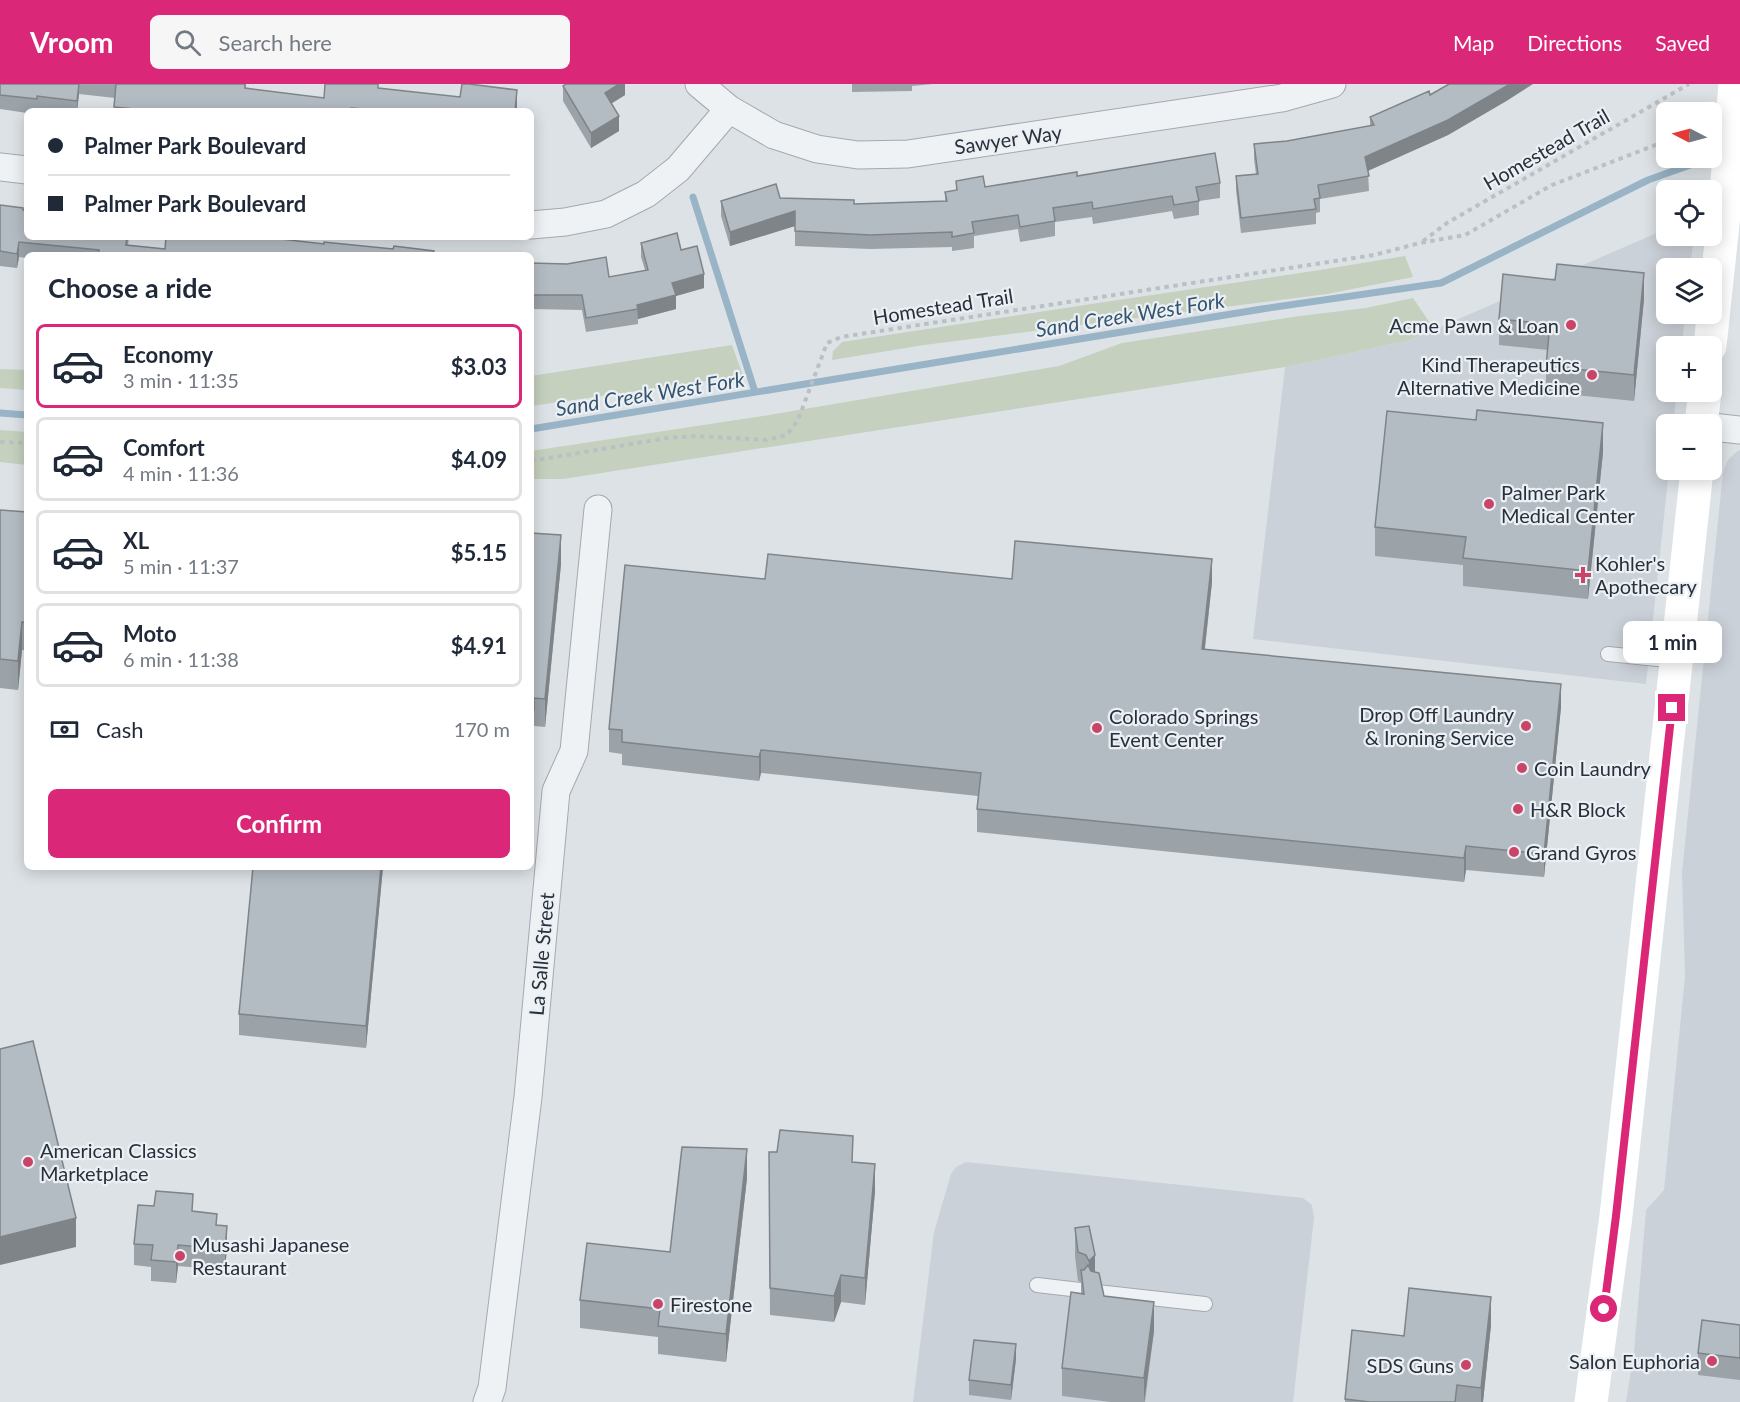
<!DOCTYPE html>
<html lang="en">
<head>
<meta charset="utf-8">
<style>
  body { margin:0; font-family:Lato,sans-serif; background:#f6f6f7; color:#1f2937; height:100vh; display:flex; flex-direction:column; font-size:22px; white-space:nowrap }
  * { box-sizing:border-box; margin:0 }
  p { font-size:20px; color:#747a83 }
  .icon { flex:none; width:33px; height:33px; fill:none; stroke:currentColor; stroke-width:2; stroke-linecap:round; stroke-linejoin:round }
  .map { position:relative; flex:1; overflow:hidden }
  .side { position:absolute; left:24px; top:168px; width:510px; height:618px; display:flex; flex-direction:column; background:#fff; border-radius:9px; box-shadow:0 3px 15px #0003 }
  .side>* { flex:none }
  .hud { position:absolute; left:24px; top:24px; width:510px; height:132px; border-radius:9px; box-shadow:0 3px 15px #0003; display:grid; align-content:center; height:132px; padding:0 24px; background:#fff }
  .needle { width:39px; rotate:276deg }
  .fabs { position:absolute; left:1656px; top:18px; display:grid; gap:12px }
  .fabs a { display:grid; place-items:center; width:66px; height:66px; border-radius:9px; background:#fff; box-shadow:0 3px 15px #0003; font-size:30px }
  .end { position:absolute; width:27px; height:27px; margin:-14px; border:8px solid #db2777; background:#fff; box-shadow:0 0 0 3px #fff }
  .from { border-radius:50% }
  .bubble { position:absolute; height:42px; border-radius:9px; background:#fff; box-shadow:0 3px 15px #0003; font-size:20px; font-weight:700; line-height:42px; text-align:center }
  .hud b { display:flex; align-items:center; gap:21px; height:57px; font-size:22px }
  .hud b+b { border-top:2px solid #e0e1e3 }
  .hud i { width:15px; height:15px; background:#1f2937 }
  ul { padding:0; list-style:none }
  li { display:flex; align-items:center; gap:18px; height:84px; margin:0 12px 9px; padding:0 12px; border:3px solid #e0e1e3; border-radius:9px }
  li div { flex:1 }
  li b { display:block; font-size:22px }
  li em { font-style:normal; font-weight:700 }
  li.selected { border-color:#db2777 }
  li>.icon { width:54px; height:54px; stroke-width:1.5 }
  h2 { padding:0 24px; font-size:27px; line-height:72px }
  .pay { display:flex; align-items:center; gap:15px; height:66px; padding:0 24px; font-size:22px }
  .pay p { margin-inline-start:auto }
  .button { display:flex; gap:12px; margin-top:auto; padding:12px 24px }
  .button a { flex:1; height:69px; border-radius:9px; background:#db2777; color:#fff; font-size:24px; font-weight:700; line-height:69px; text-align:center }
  header { display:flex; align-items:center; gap:36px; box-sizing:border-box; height:84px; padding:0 30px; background:#db2777; color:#fff }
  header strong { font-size:28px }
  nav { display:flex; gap:33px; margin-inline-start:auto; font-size:21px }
  .search { width:420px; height:54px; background:#f6f6f7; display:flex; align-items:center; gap:15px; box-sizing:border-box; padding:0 21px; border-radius:9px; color:#747a83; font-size:22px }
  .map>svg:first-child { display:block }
  .built { fill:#cbd1d8 }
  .green { fill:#c5d0be }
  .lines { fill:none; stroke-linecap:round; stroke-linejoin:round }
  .stream { stroke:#98b4c6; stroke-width:7 }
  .lane-casing { stroke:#a3a9b0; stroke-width:16 }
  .street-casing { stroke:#a3a9b0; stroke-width:29 }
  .path { stroke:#bbc0c5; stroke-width:4; stroke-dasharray:4.5 4.5; stroke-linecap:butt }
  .lane { stroke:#eff2f5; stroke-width:14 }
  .street { stroke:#eff2f5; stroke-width:27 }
  .secondary { stroke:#fff; stroke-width:33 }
  .secondary-bridge { stroke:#fff; stroke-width:33 }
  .wall { fill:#9ba2a8 }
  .shaded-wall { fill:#7e8488 }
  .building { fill:#b4bcc3; stroke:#7e8488; stroke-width:1.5 }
  .route { stroke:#db2777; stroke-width:8 }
  .poi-dot { fill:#c94467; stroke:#ecf0f4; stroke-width:2 }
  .labels { text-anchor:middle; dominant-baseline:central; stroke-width:4.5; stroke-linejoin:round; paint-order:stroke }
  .street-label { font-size:20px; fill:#27313c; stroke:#ecf0f4 }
  .poi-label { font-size:20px; fill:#27313c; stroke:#ecf0f4; text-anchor:start }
  .water-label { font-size:21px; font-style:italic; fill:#33546f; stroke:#ecf0f4 }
</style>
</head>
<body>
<header>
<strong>Vroom</strong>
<div class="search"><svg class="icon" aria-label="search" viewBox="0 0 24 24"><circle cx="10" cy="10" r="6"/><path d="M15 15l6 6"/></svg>Search here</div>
<nav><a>Map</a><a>Directions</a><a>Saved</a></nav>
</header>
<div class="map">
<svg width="1740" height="1318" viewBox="0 0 1740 1318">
  <rect width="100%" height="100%" fill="#dde2e6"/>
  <path class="built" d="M1666,145V152H1694L1690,184H1666V230H1685L1682,262H1666V308H1677L1673,340H1666V386H1669L1646,600L1253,555L1285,283L1410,256Z
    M1740,366V1318H1626L1634,1268L1646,1126L1664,1106L1685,892L1682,789L1723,388L1728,376L1736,368Z
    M966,1078L1303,1114L1312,1121L1314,1134L1293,1318H913L934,1148L951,1090L956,1083Z"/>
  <path class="green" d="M1405,172L1413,193L1327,210L924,261L832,276L833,267L842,258L1098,219L1320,186Z
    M1413,214L1434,245L1410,256L1285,283L563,395H531V367L763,332L1059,282L1122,259L1300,232L1366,224Z
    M732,261L743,292L531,322V292Z
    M0,285L27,286V306L0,304Z
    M0,346L27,348V381L0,378Z"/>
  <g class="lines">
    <path class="stream" d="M693,113L755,308
      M0,329L27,331
      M531,345L1262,225L1441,199L1648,96L1710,74"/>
    <g class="lane-casing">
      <path id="lane" d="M1608,570L1677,577
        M1037,1201L1080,1206
        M1097,1208L1205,1220"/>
    </g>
    <g class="street-casing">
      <path id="street" d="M699,0L729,25L774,51L817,65L858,71L908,70L1282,14L1332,0
        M0,83L27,86
        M531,141L565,138L606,130L646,110L678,85L729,25
        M1712,343L1740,346
        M487,1318L492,1304L528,1013L556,707L574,667L598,425"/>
    </g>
    <path class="path" d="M1423,157L1447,139L1689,0
      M0,358L27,359
      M531,377L667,354L697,352L766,356L787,351L798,336L827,259L841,253L1374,171L1420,159L1465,151L1552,101L1666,57"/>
    <use href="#lane" class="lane"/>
    <use href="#street" class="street"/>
    <path class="secondary" d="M1710,262L1725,121
      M1701,340L1705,308
      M1591,1318L1616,1132L1697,386"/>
    <path class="secondary-bridge" d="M1725,121L1735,0"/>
  </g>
  <path class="wall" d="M0,0H246V4L324,14L379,4L517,21V27H114L115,14L79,10L77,27H27V29L0,25Z
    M625,0V11L611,20L619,47L591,64L563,17V2Z
    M852,0H933L912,2V7L852,8Z
    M1430,11L1508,16L1448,51L1368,87L1369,107L1320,115V128L1316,129V140L1241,149L1236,106V92L1256,90L1254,75V60L1287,57L1370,42V33Z
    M1077,92L1220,99V114L1199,117V131L1174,135L1172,127L1093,140L1092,133L1055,138V152L1020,158L1018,145L974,152V164L952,167V163L870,165L795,162V142L730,162L721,132V117L780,114L854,120L945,117V108L956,107V97L985,103Z
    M0,121L23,126L129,153L128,161L165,165L324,160L434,171H27V174L19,173L17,184L0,182Z
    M641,159L681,166L704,204L676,212V225L638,235V240L586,248L582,226L531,225V179L609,193L645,186L641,173Z
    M1644,215L1634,317L1546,308V282L1548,266L1499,261V235Z
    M1603,368L1588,515L1463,502V481L1375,472V443Z
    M0,426L27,428V567L22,566L18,606L0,604Z
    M531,449L561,480L545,643L534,642V654H531Z
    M765,495H1012L1212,498L1205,565L1561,623L1544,793L1466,786L1464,798L977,748V725L978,712L761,689L759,697L622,681V670L609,668V645Z
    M253,783H383L366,964L239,951V930Z
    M769,1068L853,1078L875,1107L865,1221L841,1218L834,1238L770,1231Z
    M747,1094L726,1278L658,1270V1253L580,1244V1216L670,1168Z
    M193,1127L217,1141L227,1163L225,1186L178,1182L176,1199L151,1197V1183L134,1181V1160Z
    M1075,1144L1095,1188L1104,1212L1154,1247L1145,1318H1111L1062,1312V1284L1081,1209V1198L1078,1197L1075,1172Z
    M1491,1241L1483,1318H1345V1315L1404,1252Z
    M1740,1241V1296L1698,1291V1269Z
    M1016,1275L1011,1316L969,1311V1296Z"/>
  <path class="shaded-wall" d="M79,0V10L77,27V17Z
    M619,0H625V11L605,23V9Z
    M1510,0H1533L1508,16L1448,51L1365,88V73Z
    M517,6V27H515Z
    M619,32V47L591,64V49Z
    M795,127V142L730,162V148Z
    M19,158V173L17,184V170Z
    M1644,189V215L1634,317V291Z
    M704,190V204L676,212V225L638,235L637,221L672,199Z
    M1603,339V368L1588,515V487Z
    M561,451V480L545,643V615Z
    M1212,475V498L1202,588V565Z
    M22,538V566L18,606V577Z
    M1561,600V623L1544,793V770Z
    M761,666V689L759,697V673Z
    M1466,762V786L1464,798V774Z
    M381,783H383L366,964V942Z
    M747,1065V1094L726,1278V1250Z
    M875,1080V1107L865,1221V1194Z
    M76,1134V1163L0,1181V1153Z
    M227,1142V1163L225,1186V1165Z
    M178,1161V1182L176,1199V1178Z
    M1095,1171V1199L1089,1205V1177Z
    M841,1191V1218L834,1238V1212Z
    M1491,1213V1241L1483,1318H1481V1304Z
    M1154,1218V1247L1144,1318V1294Z
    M1016,1260V1275L1011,1316V1301Z"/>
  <path class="building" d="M0,0H79L77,17L37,12V15L0,11Z
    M116,0H245V4L324,14L325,0H378V4L460,13L462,0H469L517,6L515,27H394L351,24V27H156L114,23Z
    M566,0H619L605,9L619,32L591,49L563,2Z
    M1449,0H1510L1448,36L1365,73L1369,92L1318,101L1320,114L1314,115L1316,125L1241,134L1236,92L1258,90L1254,60L1287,57L1374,41L1370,33L1429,7L1430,11Z
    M1215,69L1220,99L1196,103L1199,117L1174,121L1172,112L1093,125L1092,118L1053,124L1055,137L1020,143L1018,131L972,138L974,149L952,153V148L870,151L795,147V127L730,148L721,117L776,100L780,114L854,116V120L947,117L945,108L957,106L956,97L983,92L985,103L1077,88V92Z
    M0,121L23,124V126H27V153H127L126,161L165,165L166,153H263L324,160V158L393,165L394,162L434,167L433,171H99V166L19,158L17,170L0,167Z
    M677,149L681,166L697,162L704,190L672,199L676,211L637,221L638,225L586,234L582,211H531V179L567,180L606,173L609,193L648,186L641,159Z
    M1557,180L1644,189L1634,291L1546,282L1550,240L1499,235L1503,190L1555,196Z
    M1477,326L1603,339L1588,487L1463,474L1466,453L1375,443L1387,327L1476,336Z
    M0,426L27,428V539L22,538L18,577L0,575Z
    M531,449L561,451L545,615L534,614V626L531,625Z
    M1015,457L1212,475L1202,565L1561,600L1544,770L1466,762L1464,774L977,725L981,689L761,666L759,673L622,658V646L609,645L625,481L765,495L768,470L1012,495Z
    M253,783H381L366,942L239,930Z
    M33,957L76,1134L0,1153V965Z
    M780,1046L853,1052L852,1078L875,1080L865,1194L841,1191L834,1212L770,1204L769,1068H777Z
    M682,1063L747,1065L726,1250L658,1242L660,1225L580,1216L587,1159L670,1168Z
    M156,1107L193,1110L192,1127L217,1130L216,1141L227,1142L225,1165L178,1161L176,1178L151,1176L153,1161L134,1160L138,1121L154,1122Z
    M1089,1142L1095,1171L1089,1177L1086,1171L1078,1168L1075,1144Z
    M1088,1181L1091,1187L1099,1189L1104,1212L1154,1218L1144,1294L1062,1284L1071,1208L1084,1210L1081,1186H1084Z
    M1409,1204L1491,1213L1481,1304L1457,1301L1455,1318H1370L1345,1315L1352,1246L1404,1252Z
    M1702,1236L1740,1241V1274L1698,1269Z
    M974,1256L1016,1260L1011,1301L969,1296Z"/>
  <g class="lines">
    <path class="route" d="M1604,1225L1616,1132L1672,624"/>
  </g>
  <g class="poi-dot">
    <circle cx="1571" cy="241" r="6"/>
    <circle cx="1592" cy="291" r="6"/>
    <circle cx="1489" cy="420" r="6"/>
    <path d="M1580 482h6v6h6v6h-6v6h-6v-6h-6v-6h6z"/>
    <circle cx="1526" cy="642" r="6"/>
    <circle cx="1097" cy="644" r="6"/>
    <circle cx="1522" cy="684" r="6"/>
    <circle cx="1518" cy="725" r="6"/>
    <circle cx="1514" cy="768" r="6"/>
    <circle cx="28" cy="1078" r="6"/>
    <circle cx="180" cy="1172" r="6"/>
    <circle cx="658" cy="1220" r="6"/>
    <circle cx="1712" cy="1277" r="6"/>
    <circle cx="1466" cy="1281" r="6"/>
  </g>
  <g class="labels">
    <g class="street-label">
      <text transform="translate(1008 55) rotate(-8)">Sawyer Way</text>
      <text transform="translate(1546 65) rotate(-30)">Homestead Trail</text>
      <text transform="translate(943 222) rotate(-9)">Homestead Trail</text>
      <text transform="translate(541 870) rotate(-85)">La Salle Street</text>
    </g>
    <g class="poi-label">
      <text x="1559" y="241" text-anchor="end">Acme Pawn &amp; Loan</text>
      <text x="1580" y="280" text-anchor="end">Kind Therapeutics<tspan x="1580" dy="23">Alternative Medicine</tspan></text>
      <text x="1501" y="408">Palmer Park<tspan x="1501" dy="23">Medical Center</tspan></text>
      <text x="1595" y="479">Kohler's<tspan x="1595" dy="23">Apothecary</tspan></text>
      <text x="1514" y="630" text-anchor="end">Drop Off Laundry<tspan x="1514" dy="23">&amp; Ironing Service</tspan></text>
      <text x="1109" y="632">Colorado Springs<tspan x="1109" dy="23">Event Center</tspan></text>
      <text x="1534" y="684">Coin Laundry</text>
      <text x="1530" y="725">H&amp;R Block</text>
      <text x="1526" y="768">Grand Gyros</text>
      <text x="40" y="1066">American Classics<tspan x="40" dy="23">Marketplace</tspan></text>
      <text x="192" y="1160">Musashi Japanese<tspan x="192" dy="23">Restaurant</tspan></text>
      <text x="670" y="1220">Firestone</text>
      <text x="1700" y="1277" text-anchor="end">Salon Euphoria</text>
      <text x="1454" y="1281" text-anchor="end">SDS Guns</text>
    </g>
    <g class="water-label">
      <text transform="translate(1130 230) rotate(-9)">Sand Creek West Fork</text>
      <text transform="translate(650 309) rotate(-9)">Sand Creek West Fork</text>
    </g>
  </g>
</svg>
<div class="fabs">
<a><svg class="needle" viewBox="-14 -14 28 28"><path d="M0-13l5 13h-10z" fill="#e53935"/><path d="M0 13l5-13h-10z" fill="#747a83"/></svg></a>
<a><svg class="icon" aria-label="locate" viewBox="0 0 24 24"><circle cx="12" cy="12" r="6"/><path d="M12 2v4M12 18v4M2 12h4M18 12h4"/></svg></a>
<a><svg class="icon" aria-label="layers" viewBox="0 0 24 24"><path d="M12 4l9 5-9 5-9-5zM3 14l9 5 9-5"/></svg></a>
<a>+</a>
<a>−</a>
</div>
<i class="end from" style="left:1604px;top:1225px"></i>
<i class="end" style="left:1672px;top:624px"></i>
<div class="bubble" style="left:1623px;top:537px;width:99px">1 min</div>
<div class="hud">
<b><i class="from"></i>Palmer Park Boulevard</b>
<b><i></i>Palmer Park Boulevard</b>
</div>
<section class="side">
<h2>Choose a ride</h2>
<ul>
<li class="selected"><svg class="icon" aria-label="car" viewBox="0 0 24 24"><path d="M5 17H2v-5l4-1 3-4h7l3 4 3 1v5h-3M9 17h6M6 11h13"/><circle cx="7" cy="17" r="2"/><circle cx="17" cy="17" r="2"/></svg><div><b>Economy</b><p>3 min · 11:35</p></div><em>$3.03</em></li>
<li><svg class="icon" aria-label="car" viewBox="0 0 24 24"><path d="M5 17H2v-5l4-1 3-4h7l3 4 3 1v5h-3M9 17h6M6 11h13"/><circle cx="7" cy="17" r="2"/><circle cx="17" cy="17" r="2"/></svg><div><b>Comfort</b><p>4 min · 11:36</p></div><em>$4.09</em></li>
<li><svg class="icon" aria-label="car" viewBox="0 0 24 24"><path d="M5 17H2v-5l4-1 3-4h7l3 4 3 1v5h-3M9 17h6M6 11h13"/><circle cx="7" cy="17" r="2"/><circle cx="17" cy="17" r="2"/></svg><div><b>XL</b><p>5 min · 11:37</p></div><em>$5.15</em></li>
<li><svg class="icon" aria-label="car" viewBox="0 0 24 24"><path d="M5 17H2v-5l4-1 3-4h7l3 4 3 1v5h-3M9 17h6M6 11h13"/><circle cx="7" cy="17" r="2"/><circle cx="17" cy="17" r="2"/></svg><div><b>Moto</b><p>6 min · 11:38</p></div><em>$4.91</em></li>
</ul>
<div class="pay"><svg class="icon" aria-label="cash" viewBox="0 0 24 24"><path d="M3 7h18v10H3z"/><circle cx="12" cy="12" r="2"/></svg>Cash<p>170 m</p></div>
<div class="button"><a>Confirm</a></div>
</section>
</div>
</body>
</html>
